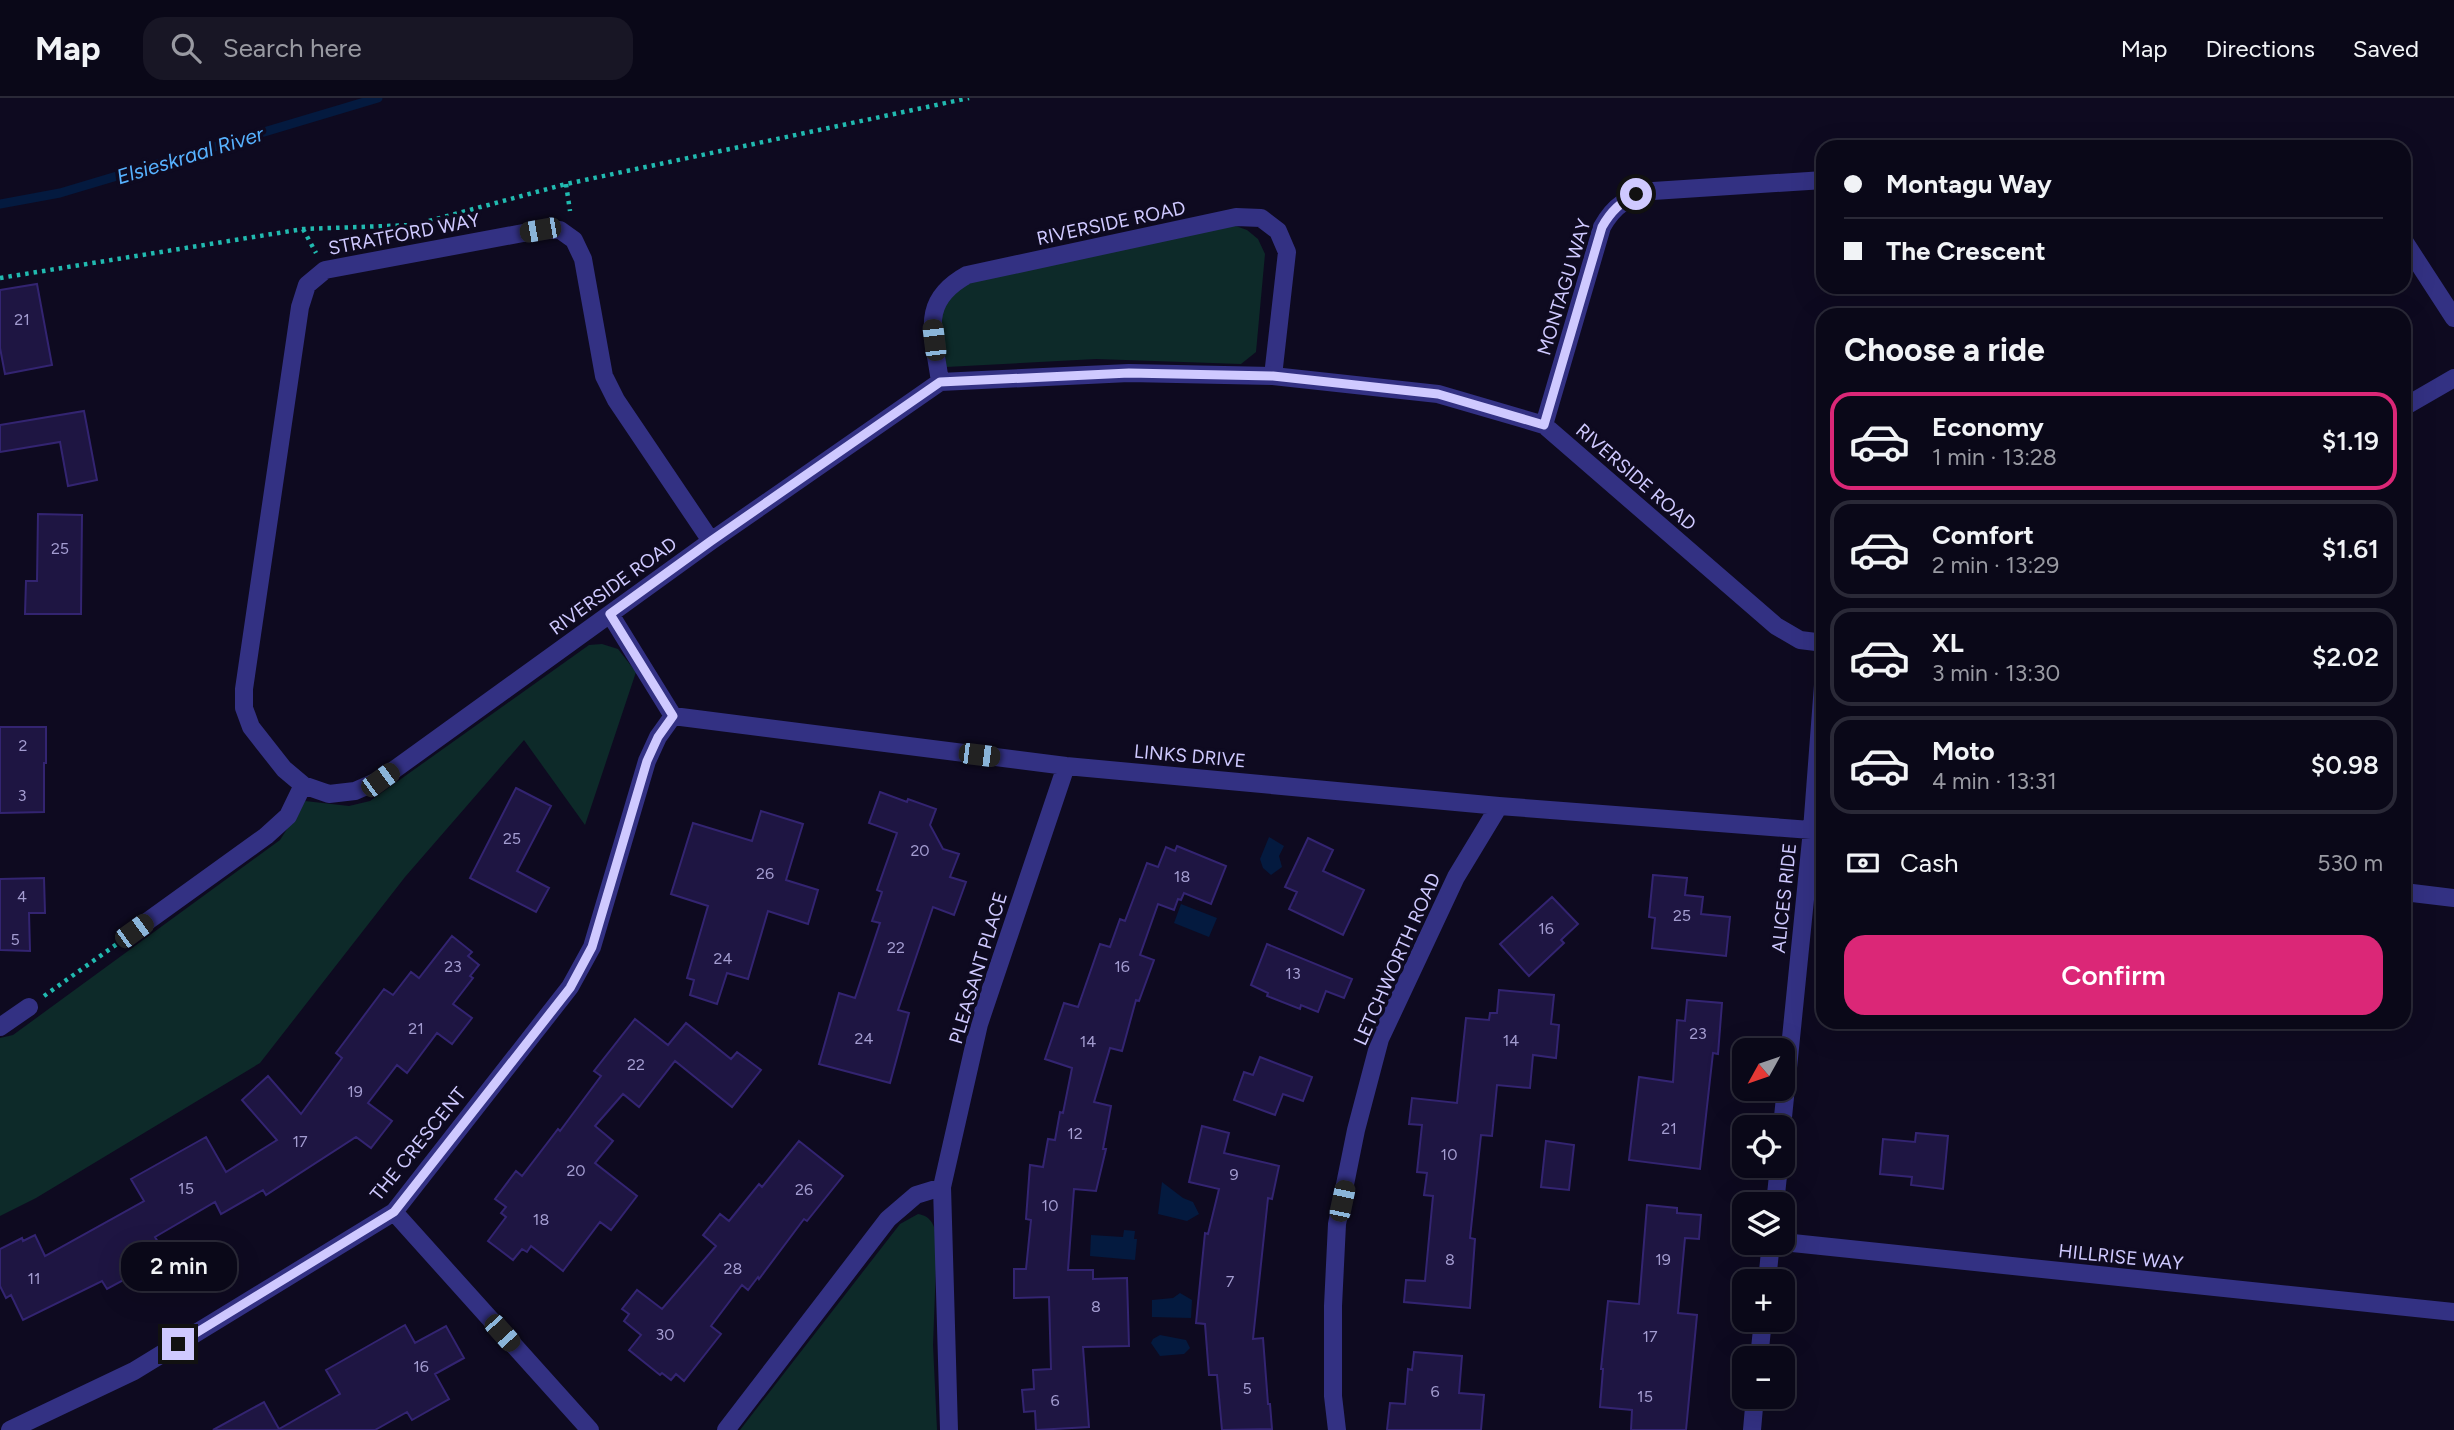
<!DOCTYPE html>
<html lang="en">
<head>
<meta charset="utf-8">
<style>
  body { margin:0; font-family:Figtree,sans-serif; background:#181625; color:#f1f3f6; height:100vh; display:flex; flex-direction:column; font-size:26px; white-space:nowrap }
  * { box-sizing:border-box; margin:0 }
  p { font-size:23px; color:#999aa2 }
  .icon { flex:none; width:38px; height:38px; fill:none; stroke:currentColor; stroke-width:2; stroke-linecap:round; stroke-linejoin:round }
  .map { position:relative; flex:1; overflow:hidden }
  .details { position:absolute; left:1816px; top:210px; width:595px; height:721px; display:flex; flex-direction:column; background:#0a0818; border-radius:21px; box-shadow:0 7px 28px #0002,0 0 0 2px #2a2937 }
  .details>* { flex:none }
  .hud { position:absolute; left:1816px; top:42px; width:595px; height:154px; border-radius:21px; box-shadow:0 7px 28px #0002,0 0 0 2px #2a2937; display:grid; align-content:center; height:154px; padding:0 28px; background:#0a0818 }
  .needle { width:46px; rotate:230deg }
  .fabs { position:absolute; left:1732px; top:940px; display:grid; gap:14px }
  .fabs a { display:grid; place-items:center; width:63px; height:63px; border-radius:14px; background:#0a0818; box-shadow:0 7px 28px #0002,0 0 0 2px #2a2937; font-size:35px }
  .end { position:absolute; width:32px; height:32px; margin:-16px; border:9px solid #cfc9ff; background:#111; box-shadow:0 0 0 4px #111 }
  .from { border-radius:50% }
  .bubble { position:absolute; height:49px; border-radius:21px; background:#0a0818; box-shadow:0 7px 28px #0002,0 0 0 2px #2a2937; font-size:23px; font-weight:600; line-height:49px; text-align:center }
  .car { position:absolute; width:21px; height:42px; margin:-21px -10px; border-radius:9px; box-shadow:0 0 5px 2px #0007; background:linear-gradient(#222 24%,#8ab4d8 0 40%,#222 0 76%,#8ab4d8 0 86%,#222 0) }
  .hud b { display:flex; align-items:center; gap:24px; height:66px; font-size:26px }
  .hud b+b { border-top:2px solid #2a2937 }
  .hud i { width:18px; height:18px; background:#f1f3f6 }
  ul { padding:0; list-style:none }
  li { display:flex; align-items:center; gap:21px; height:98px; margin:0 14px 10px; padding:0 14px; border:4px solid #2a2937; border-radius:21px }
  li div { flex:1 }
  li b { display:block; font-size:26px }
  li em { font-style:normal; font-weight:600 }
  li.current { border-color:#db2777 }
  li>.icon { width:63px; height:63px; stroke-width:1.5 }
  h2 { padding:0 28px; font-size:32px; line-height:84px }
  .pay { display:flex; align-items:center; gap:18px; height:77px; padding:0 28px; font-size:26px }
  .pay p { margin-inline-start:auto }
  .action { display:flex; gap:14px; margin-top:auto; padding:14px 28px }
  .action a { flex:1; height:80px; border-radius:21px; background:#db2777; color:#fff; font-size:28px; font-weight:600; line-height:80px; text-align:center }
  header { display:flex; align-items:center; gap:42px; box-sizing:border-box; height:98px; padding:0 35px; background:#0a0818; border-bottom:2px solid #2a2937 }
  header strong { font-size:33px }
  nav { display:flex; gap:38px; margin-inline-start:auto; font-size:24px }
  .search { width:490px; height:63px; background:#181625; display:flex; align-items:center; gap:18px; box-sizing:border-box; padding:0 24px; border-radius:21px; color:#999aa2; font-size:26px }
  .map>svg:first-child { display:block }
  .green { fill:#0d2a29 }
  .water { fill:#041a3f }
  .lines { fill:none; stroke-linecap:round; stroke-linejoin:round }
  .stream { stroke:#041a3f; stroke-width:9 }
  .building { fill:#1e1542; stroke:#332471; stroke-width:2 }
  .path { stroke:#21bab0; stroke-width:4.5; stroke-dasharray:3.5 5; stroke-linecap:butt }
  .minor { stroke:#333183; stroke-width:18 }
  .route { stroke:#cfc9ff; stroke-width:9 }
  .labels { text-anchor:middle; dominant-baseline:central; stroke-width:7; stroke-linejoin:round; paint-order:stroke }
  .number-label { font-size:16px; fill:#a39cd0 }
  .street-label { font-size:19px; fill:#cfc9ff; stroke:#0e0a20 }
  .water-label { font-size:21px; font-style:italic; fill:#57b2ff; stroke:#0e0a20 }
</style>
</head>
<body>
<header>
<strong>Map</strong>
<div class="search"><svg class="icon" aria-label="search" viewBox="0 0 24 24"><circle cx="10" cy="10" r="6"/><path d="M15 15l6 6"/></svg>Search here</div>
<nav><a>Map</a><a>Directions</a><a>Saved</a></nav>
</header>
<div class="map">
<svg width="2454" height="1332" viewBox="0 0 2454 1332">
  <rect width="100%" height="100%" fill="#0e0a20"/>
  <path class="green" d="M1233,127L1247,132L1258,141L1265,156L1256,254L1241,266L1096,261L946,269L937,207L960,180Z
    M602,546L618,551L636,574L585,727L524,642L405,779L260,965L36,1100L0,1118V940L13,937L280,742L305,703L349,708L370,703L589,547Z
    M918,1116C932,1118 935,1129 937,1141L933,1247L937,1332H740L900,1126Z"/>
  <path class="water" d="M1269,739L1284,748L1279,758L1282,769L1271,777L1263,770L1260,761Z
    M1181,806L1217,820L1209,839L1174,825Z
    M1162,1084L1183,1100L1193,1104L1199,1116L1187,1123L1158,1116Z
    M1124,1132L1135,1133L1134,1141H1137L1135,1162L1090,1158L1091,1137L1123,1139Z
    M1180,1195L1192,1202L1191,1220L1152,1219V1202L1173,1200Z
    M1160,1237L1186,1242L1190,1250L1184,1256L1160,1258L1151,1245L1153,1241Z"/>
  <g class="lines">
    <path class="stream" d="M0,106L60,95L378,0"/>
  </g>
  <path class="building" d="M37,186L52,267L5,276L0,250V192Z
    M84,313L97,382L68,388L60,344L0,354V327Z
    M38,416L82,417L81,516H25L26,483H37Z
    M0,629H46V665H44V714L0,715Z
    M516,690L551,708L517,773L549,790L536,814L470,780Z
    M880,694L907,704L908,701L936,711L930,727L943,751L959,756L950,779L966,784L954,817L933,809L898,912L909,915L890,985L819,966L839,895L855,900L880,825L872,823L882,794L877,792L897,735L869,725Z
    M761,713L803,726L786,782L818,792L808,826L768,813L748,881L727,875L717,906L690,897L694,882L687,880L708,808L671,796L693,725L752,743Z
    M1308,740L1333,752L1323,773L1364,792L1343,837L1289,811L1297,794L1285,789Z
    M1177,748L1226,768L1211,806L1184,795L1181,802L1178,801L1174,812L1158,806L1140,857L1154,862L1139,903L1136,902L1122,953L1110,950L1094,1004L1111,1008L1103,1051H1106L1096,1093L1074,1091L1068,1172H1093V1181L1127,1180L1129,1248L1083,1249L1089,1329L1036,1332L1035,1313L1024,1314L1022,1292L1034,1291L1033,1272L1051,1271L1049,1199L1014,1200V1171H1026L1031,1122L1026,1121L1030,1067L1043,1069L1048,1041L1055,1042L1060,1014L1063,1015L1072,970L1045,961L1064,905L1078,909L1100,846L1110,849L1120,821L1125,823L1147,765L1158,769L1166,749L1175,753Z
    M1653,777L1687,780L1685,797L1703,799L1701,816L1730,819L1726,858L1652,850L1655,820L1649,819Z
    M44,780L45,815H29L30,853L0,852V781Z
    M1552,799L1578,826L1561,842L1564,845L1529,878L1500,846Z
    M452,838L472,854L468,858L479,867L470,878L473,880L453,906L472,920L452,946L437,935L407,975L397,967L368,1005L392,1023L371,1050L356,1039L266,1097L263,1092L221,1116L215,1104L155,1139L166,1157L143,1170L153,1187L127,1180L107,1191L102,1183L23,1222L11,1197L6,1200L0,1188V1151L22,1140L23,1143L35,1137L45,1158L144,1103L131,1081L206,1039L226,1074L277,1042L242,1002L268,978L301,1016L342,960L336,955L384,891L393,897L411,874L419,880Z
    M1267,846L1352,881L1344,900L1326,893L1318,914L1301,907L1300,911L1267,898L1268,895L1251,887Z
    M1499,892L1554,897L1551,926L1559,927L1556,960L1533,957L1530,990L1497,987L1492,1038L1481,1037L1470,1140L1475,1141L1470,1210L1404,1204L1406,1182L1425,1183L1433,1098L1424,1097L1427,1075L1417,1074L1422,1027L1409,1026L1412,1000L1457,1005L1466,920L1489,922L1490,915H1497Z
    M1687,902L1722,905L1718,956L1713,955L1700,1071L1629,1062L1639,979L1673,984L1677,922L1685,923Z
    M635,921L668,947L686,925L731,961L737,954L761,972L732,1009L675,963L639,1009L623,996L595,1028L613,1043L595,1065L637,1098L611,1132L600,1124L563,1173L531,1148L527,1154L522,1151L513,1162L488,1143L506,1119L501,1115L506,1109L495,1101L516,1073L522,1078L558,1031L560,1033L601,978L594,973Z
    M1260,959L1312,979L1303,1003L1283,996L1275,1017L1234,1002L1244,974L1253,977Z
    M1202,1028L1229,1035L1224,1055L1279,1068L1272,1101L1268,1100L1253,1241L1263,1240L1268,1306H1270L1272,1331L1222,1332L1217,1277H1209L1205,1226L1196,1225L1205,1135L1208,1136L1219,1091L1189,1084Z
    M1916,1035L1948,1038L1943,1091L1911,1087L1912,1079L1880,1076L1883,1041L1915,1044Z
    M799,1043L843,1078L807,1123L804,1121L759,1181L758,1179L748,1192L742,1187L711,1228L721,1236L684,1283L676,1276L671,1282L662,1275L660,1277L629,1252L641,1237L624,1223L629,1216L622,1211L637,1192L662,1211L716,1148L703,1137L720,1116L729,1123L759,1086L762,1089Z
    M1546,1043L1574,1047L1569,1092L1541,1089Z
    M1647,1107L1677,1110V1115L1701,1117L1699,1141L1685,1140L1678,1215L1697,1217L1686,1332H1631L1632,1312L1600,1309L1603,1271H1601L1608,1203L1639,1206Z
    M405,1227L415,1245L446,1228L464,1260L435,1276L449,1301L412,1322L407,1314L375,1332H213L264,1304L279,1331L340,1296L326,1272Z
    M1414,1254L1462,1258L1459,1295L1484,1297L1481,1332H1387L1390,1305L1405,1306L1408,1271L1412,1272Z"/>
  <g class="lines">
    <path class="path" d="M566,86L570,113
      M303,131L316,155
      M0,180L303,131L414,127L566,86L969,0
      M44,898L117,846"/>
    <path class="minor" d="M2404,143L2454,220
      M940,284C934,237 918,204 967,177L1236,119L1261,120L1278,133L1287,154L1273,278
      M2404,309L2454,280
      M1544,327L1602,129C1614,107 1629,98 1653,93L1824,82
      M711,443L616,302L604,278L583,161L574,142L560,132H539L325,172L307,187L300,209L244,591V610L251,629L284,671L303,687L329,696L355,693L380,682L711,443L940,284L1129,275L1273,278L1438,296L1544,327L1776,528L1800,542L1824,545
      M610,516L673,618L1066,668L1499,708L1824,733
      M2404,794L2454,800
      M134,833L266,738L288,718L303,687
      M0,929L29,909
      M1782,1029L1812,732L1824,574
      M1775,1106L1779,1068
      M394,1114L590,1332
      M1783,1144L2454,1214
      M1767,1183L1771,1144
      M1759,1260L1763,1222
      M10,1332L134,1273L394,1114L570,889L592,849L647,663L658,639L673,618
      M726,1332L888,1121L916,1097L942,1089
      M949,1332L942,1089L979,926L1066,668
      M1337,1332L1333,1298V1208L1337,1126L1356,1032L1380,941L1456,779L1499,708
      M1752,1332L1755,1298"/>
  </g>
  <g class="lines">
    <path class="route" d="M178,1246L394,1114L570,890L592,849L647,663L658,639L673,618L610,516L711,443L940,284L1129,275L1273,278L1438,296L1544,327L1602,129C1611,113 1620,105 1636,96"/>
  </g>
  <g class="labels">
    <g class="number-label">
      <text x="22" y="221">21</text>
      <text x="60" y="450">25</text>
      <text x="23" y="647">2</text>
      <text x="22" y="697">3</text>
      <text x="512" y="740">25</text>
      <text x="920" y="752">20</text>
      <text x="765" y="775">26</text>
      <text x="1182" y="778">18</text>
      <text x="22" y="798">4</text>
      <text x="1682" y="817">25</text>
      <text x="1546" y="830">16</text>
      <text x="15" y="841">5</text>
      <text x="896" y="849">22</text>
      <text x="723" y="860">24</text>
      <text x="453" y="868">23</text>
      <text x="1122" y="868">16</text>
      <text x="1293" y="875">13</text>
      <text x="416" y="930">21</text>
      <text x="1698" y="935">23</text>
      <text x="864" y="940">24</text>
      <text x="1511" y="942">14</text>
      <text x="1088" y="943">14</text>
      <text x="636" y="966">22</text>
      <text x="355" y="993">19</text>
      <text x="1669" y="1030">21</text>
      <text x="1075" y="1035">12</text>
      <text x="300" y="1043">17</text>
      <text x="1449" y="1056">10</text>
      <text x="576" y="1072">20</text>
      <text x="1234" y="1076">9</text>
      <text x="186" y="1090">15</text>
      <text x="804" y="1091">26</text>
      <text x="1050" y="1107">10</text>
      <text x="541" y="1121">18</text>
      <text x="1450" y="1161">8</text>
      <text x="1663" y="1161">19</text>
      <text x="733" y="1170">28</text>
      <text x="34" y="1180">11</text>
      <text x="1230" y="1183">7</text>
      <text x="1096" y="1208">8</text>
      <text x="665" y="1236">30</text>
      <text x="1650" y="1238">17</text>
      <text x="421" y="1268">16</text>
      <text x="1247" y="1290">5</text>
      <text x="1435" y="1293">6</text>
      <text x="1645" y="1298">15</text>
      <text x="1055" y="1302">6</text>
    </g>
    <g class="street-label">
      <text transform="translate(1111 125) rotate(-12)">RIVERSIDE ROAD</text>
      <text transform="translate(404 136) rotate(-11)">STRATFORD WAY</text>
      <text transform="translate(1564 189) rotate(-73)">MONTAGU WAY</text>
      <text transform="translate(1636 379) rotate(41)">RIVERSIDE ROAD</text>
      <text transform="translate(613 488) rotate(-36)">RIVERSIDE ROAD</text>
      <text transform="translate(1190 658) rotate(5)">LINKS DRIVE</text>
      <text transform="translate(1784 800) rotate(-84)">ALICES RIDE</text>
      <text transform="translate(1397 861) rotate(-66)">LETCHWORTH ROAD</text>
      <text transform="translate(978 870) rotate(-73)">PLEASANT PLACE</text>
      <text transform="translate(418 1046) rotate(-51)">THE CRESCENT</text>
      <text transform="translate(2121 1159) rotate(6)">HILLRISE WAY</text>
    </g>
    <g class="water-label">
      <text transform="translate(190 57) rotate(-17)">Elsieskraal River</text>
    </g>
  </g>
</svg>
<div class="fabs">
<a><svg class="needle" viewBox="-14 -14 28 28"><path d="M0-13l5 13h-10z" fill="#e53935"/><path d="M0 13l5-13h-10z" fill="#999aa2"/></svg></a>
<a><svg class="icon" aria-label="locate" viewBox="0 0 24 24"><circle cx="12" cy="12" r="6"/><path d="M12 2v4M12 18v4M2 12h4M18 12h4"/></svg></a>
<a><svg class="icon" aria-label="layers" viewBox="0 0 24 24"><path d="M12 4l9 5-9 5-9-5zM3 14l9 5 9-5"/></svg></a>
<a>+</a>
<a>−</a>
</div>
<i class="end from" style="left:1636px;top:96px"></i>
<i class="end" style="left:178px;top:1246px"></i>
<div class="bubble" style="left:121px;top:1144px;width:116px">2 min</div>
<i class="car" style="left:540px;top:132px;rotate:260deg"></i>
<i class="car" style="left:934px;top:242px;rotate:353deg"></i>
<i class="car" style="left:979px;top:657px;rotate:97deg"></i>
<i class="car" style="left:380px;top:682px;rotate:54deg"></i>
<i class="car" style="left:134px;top:833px;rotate:54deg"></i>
<i class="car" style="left:1342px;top:1103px;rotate:12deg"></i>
<i class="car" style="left:502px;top:1235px;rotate:138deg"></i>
<div class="hud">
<b><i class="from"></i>Montagu Way</b>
<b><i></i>The Crescent</b>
</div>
<section class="details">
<h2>Choose a ride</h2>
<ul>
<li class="current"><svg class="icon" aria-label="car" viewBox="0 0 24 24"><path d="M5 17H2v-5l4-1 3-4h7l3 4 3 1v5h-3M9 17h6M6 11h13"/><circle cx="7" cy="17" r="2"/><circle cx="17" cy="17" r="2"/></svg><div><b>Economy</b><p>1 min · 13:28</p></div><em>$1.19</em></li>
<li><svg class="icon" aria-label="car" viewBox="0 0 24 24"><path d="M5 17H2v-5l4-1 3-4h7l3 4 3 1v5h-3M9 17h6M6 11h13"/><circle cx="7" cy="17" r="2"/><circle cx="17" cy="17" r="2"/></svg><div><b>Comfort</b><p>2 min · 13:29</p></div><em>$1.61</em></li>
<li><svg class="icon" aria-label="car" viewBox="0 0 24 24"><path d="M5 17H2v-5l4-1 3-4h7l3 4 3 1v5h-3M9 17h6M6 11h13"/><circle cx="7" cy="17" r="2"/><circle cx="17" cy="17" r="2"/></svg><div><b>XL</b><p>3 min · 13:30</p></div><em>$2.02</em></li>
<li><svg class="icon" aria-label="car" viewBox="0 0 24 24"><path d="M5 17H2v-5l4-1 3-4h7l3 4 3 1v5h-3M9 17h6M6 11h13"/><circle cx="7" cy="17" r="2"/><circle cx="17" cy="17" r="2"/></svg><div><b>Moto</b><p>4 min · 13:31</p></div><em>$0.98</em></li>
</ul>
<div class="pay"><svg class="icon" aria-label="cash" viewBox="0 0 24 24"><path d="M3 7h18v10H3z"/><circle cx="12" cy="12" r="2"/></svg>Cash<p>530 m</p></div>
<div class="action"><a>Confirm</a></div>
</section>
</div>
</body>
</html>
